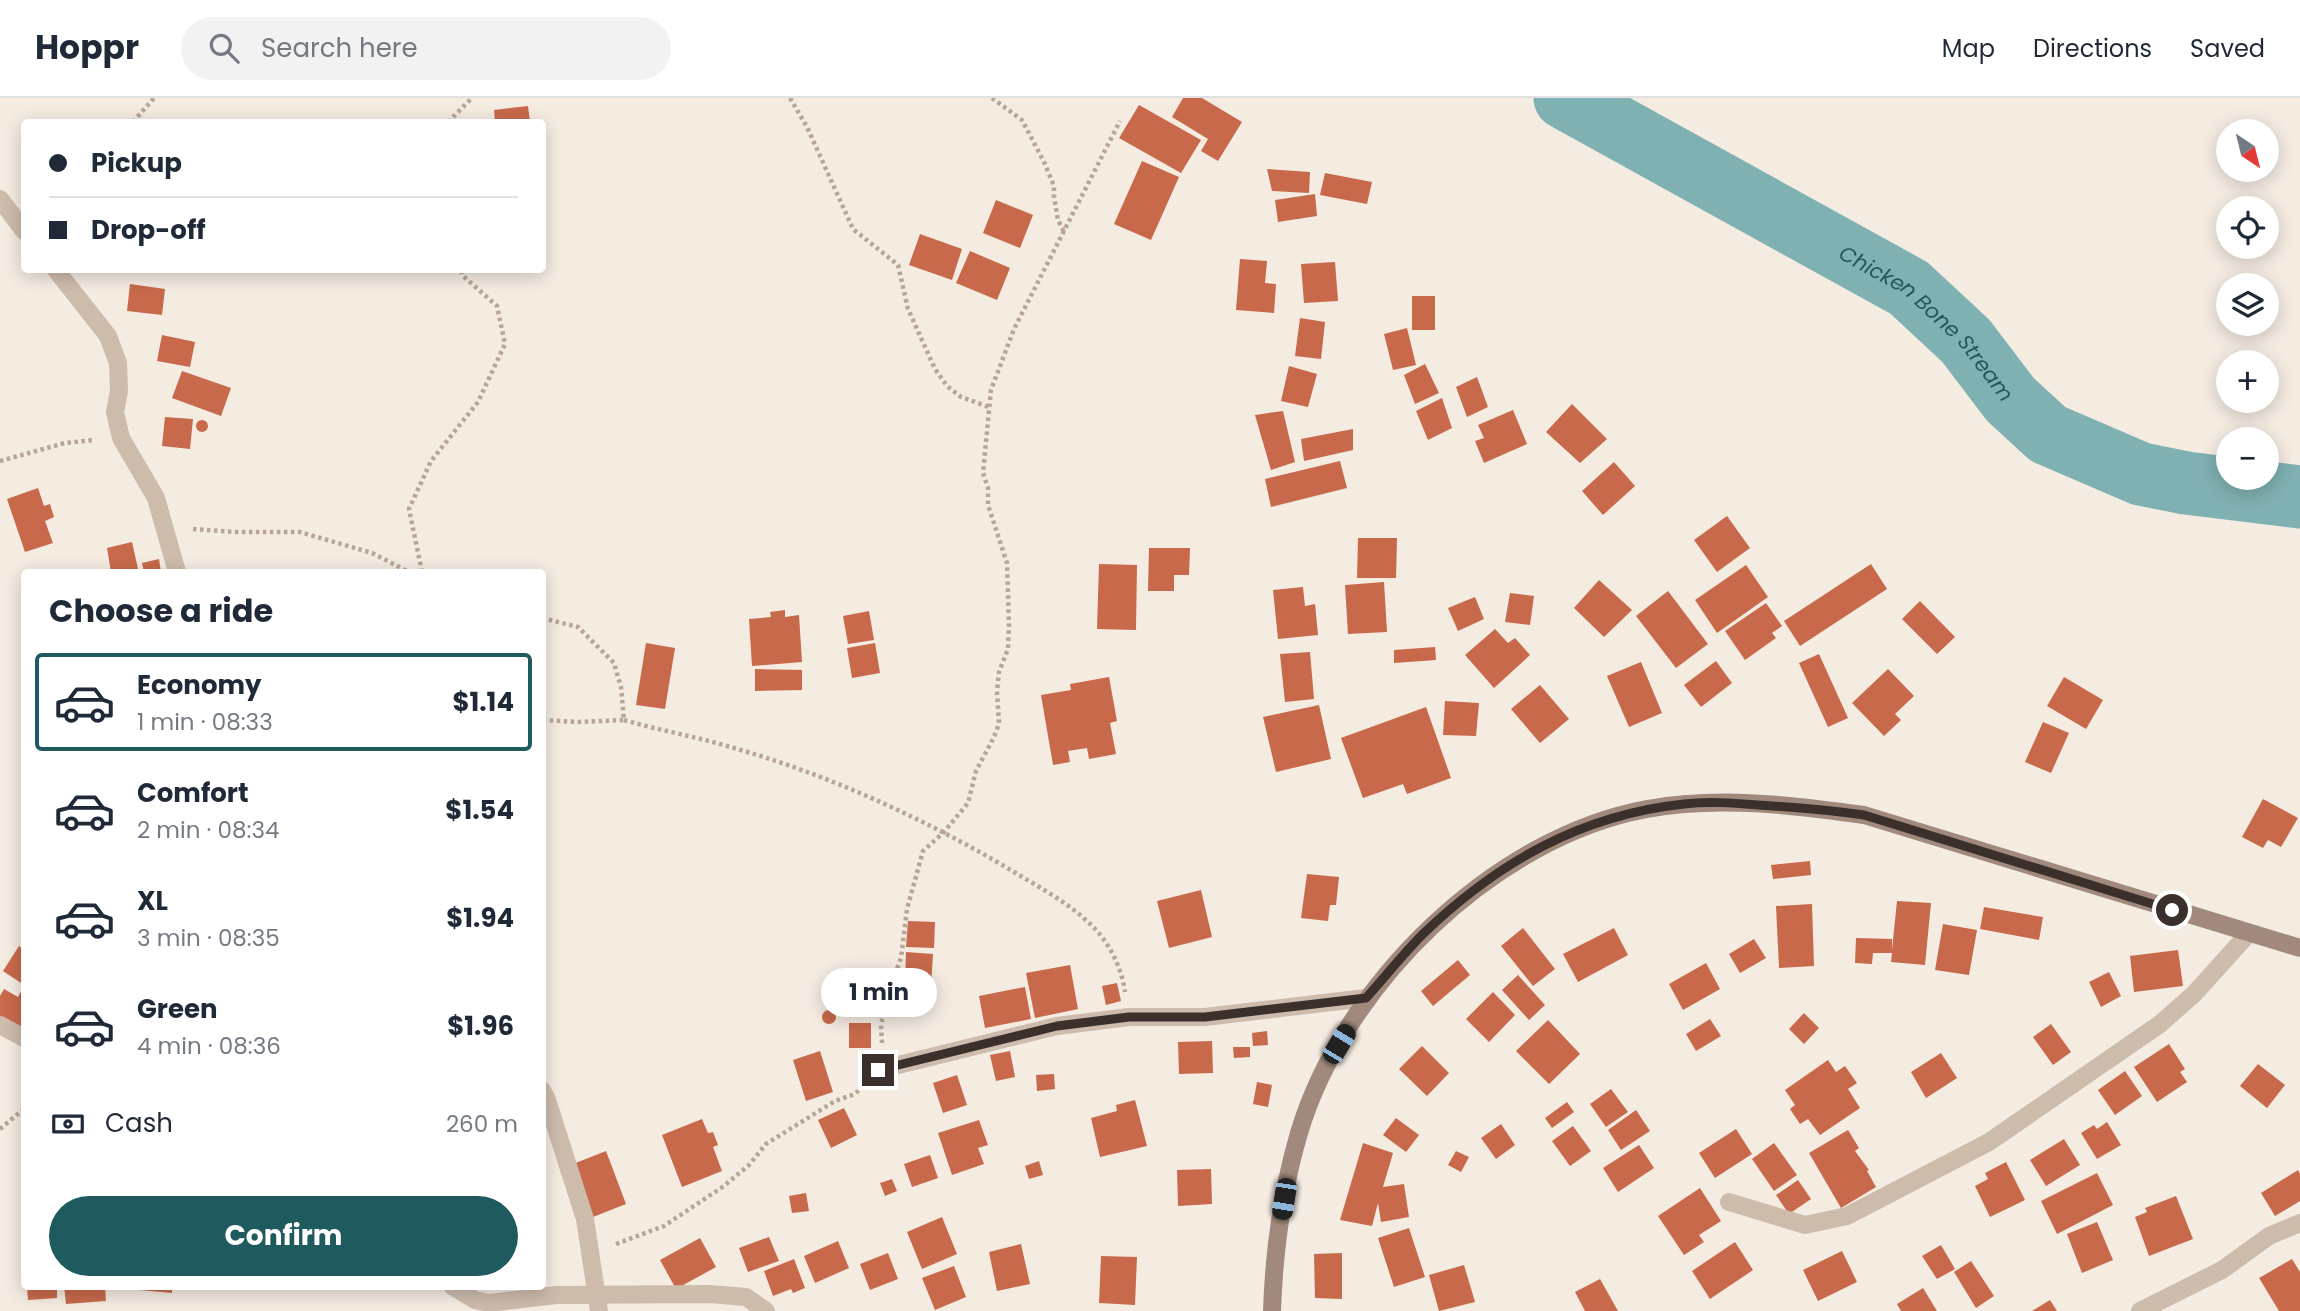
<!DOCTYPE html>
<html lang="en">
<head>
<meta charset="utf-8">
<style>
  body { margin:0; font-family:Poppins,sans-serif; background:#f2f2f3; color:#1f2937; height:100vh; display:flex; flex-direction:column; font-size:26px; white-space:nowrap }
  * { box-sizing:border-box; margin:0 }
  p { font-size:23px; color:#747a83 }
  .icon { flex:none; width:38px; height:38px; fill:none; stroke:currentColor; stroke-width:2; stroke-linecap:round; stroke-linejoin:round }
  .map { position:relative; flex:1; overflow:hidden }
  .sheet { position:absolute; left:21px; top:471px; width:525px; height:721px; display:flex; flex-direction:column; background:#fff; border-radius:7px; box-shadow:0 4px 18px #0003 }
  .sheet>* { flex:none }
  .banner { position:absolute; left:21px; top:21px; width:525px; height:154px; border-radius:7px; box-shadow:0 4px 18px #0003; display:grid; align-content:center; height:154px; padding:0 28px; background:#fff }
  .needle { width:46px; rotate:145deg }
  .buttons { position:absolute; left:2216px; top:21px; display:grid; gap:14px }
  .buttons a { display:grid; place-items:center; width:63px; height:63px; border-radius:50%; background:#fff; box-shadow:0 4px 18px #0003; font-size:35px }
  .end { position:absolute; width:32px; height:32px; margin:-16px; border:9px solid #3b302b; background:#fff; box-shadow:0 0 0 4px #fff }
  .from { border-radius:50% }
  .bubble { position:absolute; height:49px; border-radius:24px; background:#fff; box-shadow:0 4px 18px #0003; font-size:23px; font-weight:700; line-height:49px; text-align:center }
  .car { position:absolute; width:21px; height:42px; margin:-21px -10px; border-radius:9px; box-shadow:0 0 5px 2px #0007; background:linear-gradient(#222 24%,#8ab4d8 0 40%,#222 0 76%,#8ab4d8 0 86%,#222 0) }
  .banner b { display:flex; align-items:center; gap:24px; height:66px; font-size:26px }
  .banner b+b { border-top:2px solid #e0e1e3 }
  .banner i { width:18px; height:18px; background:#1f2937 }
  ul { padding:0; list-style:none }
  li { display:flex; align-items:center; gap:21px; height:98px; margin:0 14px 10px; padding:0 14px; border:4px solid transparent; border-radius:7px }
  li div { flex:1 }
  li b { display:block; font-size:26px }
  li em { font-style:normal; font-weight:700 }
  li.on { border-color:#1f5a5e }
  li>.icon { width:63px; height:63px; stroke-width:1.5 }
  h2 { padding:0 28px; font-size:32px; line-height:84px }
  .pay { display:flex; align-items:center; gap:18px; height:77px; padding:0 28px; font-size:26px }
  .pay p { margin-inline-start:auto }
  .cta { display:flex; gap:14px; margin-top:auto; padding:14px 28px }
  .cta a { flex:1; height:80px; border-radius:42px; background:#1f5a5e; color:#fff; font-size:28px; font-weight:700; line-height:80px; text-align:center }
  header { display:flex; align-items:center; gap:42px; box-sizing:border-box; height:98px; padding:0 35px; background:#fff; border-bottom:2px solid #e0e1e3 }
  header strong { font-size:33px }
  nav { display:flex; gap:38px; margin-inline-start:auto; font-size:24px }
  .search { width:490px; height:63px; background:#f2f2f3; display:flex; align-items:center; gap:18px; box-sizing:border-box; padding:0 24px; border-radius:38px; color:#747a83; font-size:26px }
  .map>svg:first-child { display:block }
  .lines { fill:none; stroke-linecap:round; stroke-linejoin:round }
  .river { stroke:#7fb0b2; stroke-width:63 }
  .building { fill:#c8694b }
  .path { stroke:#b9a596; stroke-width:4.5; stroke-dasharray:3.5 3.5; stroke-linecap:butt }
  .street { stroke:#cdbbac; stroke-width:18 }
  .secondary { stroke:#a18a7d; stroke-width:18 }
  .route { stroke:#3b302b; stroke-width:9 }
  .labels { text-anchor:middle; dominant-baseline:central; stroke-width:7; stroke-linejoin:round; paint-order:stroke }
  .water-label { font-size:21px; font-style:italic; fill:#1f5a5e; stroke:#fbf5ee }
</style>
</head>
<body>
<header>
<strong>Hoppr</strong>
<div class="search"><svg class="icon" aria-label="search" viewBox="0 0 24 24"><circle cx="10" cy="10" r="6"/><path d="M15 15l6 6"/></svg>Search here</div>
<nav><a>Map</a><a>Directions</a><a>Saved</a></nav>
</header>
<div class="map">
<svg width="2300" height="1213" viewBox="0 0 2300 1213">
  <rect width="100%" height="100%" fill="#f4ebe1"/>
  <g class="lines">
    <path class="river" id="s1" d="M1565,0L1909,190L1966,243L2010,301L2048,336L2141,376L2186,385L2300,399"/>
  </g>
  <path class="building" d="M1183,0H1202L1242,24L1218,63L1201,53L1208,41L1172,19Z
    M1139,7L1201,42L1181,75L1119,40Z
    M528,8L530,24H495L494,12Z
    M1142,63L1179,79L1151,142L1114,126Z
    M1267,71L1310,74L1309,95L1272,93Z
    M1325,75L1372,84L1367,106L1320,97Z
    M1315,96L1317,118L1278,124L1275,102Z
    M996,102L1033,117L1020,150L983,135Z
    M920,136L962,151L952,182L909,167Z
    M970,153L1010,170L997,202L956,185Z
    M1240,161L1267,163L1265,185L1276,186L1274,215L1236,212Z
    M1335,164L1338,203L1304,205L1301,166Z
    M130,186L165,191L162,217L127,213Z
    M1412,198H1435V232H1412Z
    M1300,220L1325,224L1321,261L1295,258Z
    M1407,230L1416,267L1393,272L1384,236Z
    M162,237L195,244L190,269L157,263Z
    M1425,266L1439,295L1415,306L1404,277Z
    M1289,268L1317,276L1308,309L1281,303Z
    M182,273L231,290L221,318L172,300Z
    M1477,279L1488,309L1467,319L1456,289Z
    M1442,300L1452,330L1428,342L1416,313Z
    M1572,306L1607,341L1580,365L1546,334Z
    M1513,312L1527,346L1484,365L1475,343L1484,340L1478,327Z
    M1283,313L1295,364L1271,372L1255,317Z
    M165,319L193,321L190,351L162,348Z
    M196 328a6 6 0 1 1 12 0a6 6 0 1 1-12 0Z
    M1353,331V352L1304,363L1301,341Z
    M1340,363L1347,390L1271,409L1265,381Z
    M1614,364L1635,388L1603,417L1582,393Z
    M38,390L44,408L50,406L54,419L45,423L53,445L25,454L7,401Z
    M1727,418L1750,450L1717,474L1694,442Z
    M1358,440H1397L1396,480H1357Z
    M132,444L138,471L111,474L107,450Z
    M1149,450H1190L1189,477H1174V493H1148Z
    M159,461L161,474H144L142,465Z
    M1099,466L1137,467L1136,532L1097,531Z
    M1871,466L1887,491L1800,548L1784,523Z
    M1746,467L1768,499L1717,535L1695,502Z
    M1599,482L1632,512L1604,539L1574,510Z
    M1384,484L1387,534L1348,536L1345,487Z
    M1303,489L1305,508L1315,506L1318,537L1278,541L1273,492Z
    M1668,493L1708,546L1676,570L1636,518Z
    M1510,495L1534,498L1530,527L1505,524Z
    M1475,499L1484,521L1458,533L1448,510Z
    M1920,503L1955,539L1937,556L1902,521Z
    M1766,505L1782,528L1772,535L1776,540L1745,562L1725,533Z
    M785,512V519L799,517L802,564L752,568L749,521L771,519L770,514Z
    M869,513L874,542L848,546L843,518Z
    M1495,531L1508,545L1515,540L1530,557L1494,590L1465,557Z
    M646,545L675,550L665,611L636,607Z
    M875,545L880,575L852,580L847,550Z
    M1435,549L1436,562L1394,565V552Z
    M1310,554L1314,601L1285,604L1280,556Z
    M1819,556L1848,620L1828,629L1799,565Z
    M1716,563L1732,585L1701,609L1684,587Z
    M1641,564L1662,615L1629,629L1607,578Z
    M755,571L802,572V592L755,593Z
    M1888,571L1914,598L1895,616L1901,622L1884,638L1852,605Z
    M1109,579L1117,623L1110,625L1116,656L1089,661L1087,650L1068,653L1070,664L1053,667L1041,597L1071,592L1070,586Z
    M2064,579L2103,602L2086,631L2047,608Z
    M1540,587L1569,621L1540,645L1511,611Z
    M1445,603L1479,605L1476,638L1443,637Z
    M1319,607L1331,661L1276,674L1263,619Z
    M1426,609L1451,680L1407,696L1403,686L1363,700L1341,640Z
    M2043,624L2069,635L2051,675L2025,664Z
    M2263,701L2298,720L2281,749L2268,742L2263,750L2242,739Z
    M1810,763L1811,777L1773,781L1771,767Z
    M1307,776L1339,779L1336,807H1330L1328,823L1301,820Z
    M1201,792L1212,839L1169,850L1157,803Z
    M1897,803L1931,805L1925,867L1891,864L1892,855H1873L1872,866L1855,865L1856,840L1892,841V852Z
    M1812,806L1814,868L1779,870L1776,808Z
    M1984,809L2043,819L2039,842L1980,831Z
    M908,823L935,824L934,850L906,849Z
    M1943,826L1977,832L1969,877L1935,872Z
    M1523,830L1555,871L1533,888L1501,848Z
    M1614,830L1628,857L1578,884L1563,856Z
    M1754,841L1766,860L1740,875L1729,856Z
    M19,848L24,852V887L3,873Z
    M2178,852L2183,888L2134,894L2130,858Z
    M906,854L933,856L931,888L905,887Z
    M1458,862L1470,877L1433,908L1421,893Z
    M1706,865L1720,891L1683,912L1669,886Z
    M1070,867L1078,911L1035,920L1026,875Z
    M2109,874L2121,898L2101,909L2089,884Z
    M1518,877L1545,907L1529,922L1502,892Z
    M1117,885L1121,903L1106,907L1102,888Z
    M1025,889L1031,921L985,930L979,898Z
    M4,891L18,899L21,893L24,895V932L0,924V898Z
    M1493,894L1515,917L1489,944L1466,921Z
    M822 919a7 7 0 1 1 14 0a7 7 0 1 1-14 0Z
    M1804,915L1819,930L1804,946L1789,931Z
    M1710,921L1721,938L1696,953L1686,936Z
    M1548,922L1580,956L1549,986L1516,953Z
    M849,925H871V950H849Z
    M2051,926L2071,954L2053,967L2033,939Z
    M1267,933L1268,947L1253,948L1252,935Z
    M1212,943L1213,975L1179,976L1178,944Z
    M2169,946L2185,971L2180,974L2187,984L2157,1004L2134,969Z
    M1422,948L1449,975L1427,998L1399,971Z
    M1233,949H1250V959L1234,960Z
    M820,953L833,994L806,1003L793,962Z
    M1010,953L1015,979L996,983L990,957Z
    M1941,955L1957,980L1926,1000L1911,974Z
    M1828,962L1836,974L1845,968L1857,985L1848,991L1860,1010L1820,1037L1808,1021L1800,1026L1790,1011L1795,1007L1785,992Z
    M2258,966L2285,987L2267,1010L2240,988Z
    M2125,973L2142,998L2115,1017L2098,992Z
    M1054,976L1055,991L1037,993L1036,977Z
    M957,977L967,1007L943,1015L933,985Z
    M1257,984L1272,987L1268,1009L1253,1006Z
    M1611,991L1628,1014L1606,1029L1590,1006Z
    M1135,1002L1147,1048L1100,1059L1091,1020L1117,1013L1116,1007Z
    M1567,1004L1574,1014L1552,1030L1545,1020Z
    M844,1010L857,1037L831,1050L818,1022Z
    M1636,1012L1650,1033L1621,1052L1608,1032Z
    M1396,1020L1419,1037L1406,1054L1383,1037Z
    M702,1021L708,1035L713,1034L718,1047L713,1049L722,1073L682,1089L662,1037Z
    M979,1022L988,1047L978,1050L984,1066L952,1077L938,1035Z
    M2107,1024L2121,1047L2097,1061L2081,1035L2094,1027L2097,1031Z
    M1501,1026L1515,1047L1496,1061L1481,1040Z
    M1573,1028L1591,1053L1570,1068L1552,1043Z
    M1736,1031L1752,1056L1715,1080L1699,1055Z
    M1848,1032L1859,1050L1855,1053L1869,1072L1867,1073L1876,1089L1841,1110L1809,1055Z
    M2064,1041L2080,1067L2046,1088L2030,1062Z
    M1363,1045L1393,1055L1383,1089L1404,1086L1409,1119L1381,1124L1378,1105L1372,1128L1340,1122Z
    M1774,1045L1797,1077L1774,1093L1752,1061Z
    M1639,1047L1654,1070L1618,1094L1603,1070Z
    M606,1053L626,1106L593,1119L573,1066Z
    M1456,1053L1469,1059L1461,1074L1448,1067Z
    M930,1057L938,1080L912,1089L904,1066Z
    M1039,1063L1043,1077L1029,1081L1025,1068Z
    M2006,1064L2025,1102L1990,1119L1975,1088L1988,1081L1985,1075Z
    M1211,1071L1212,1106L1178,1108L1177,1072Z
    M2298,1072L2300,1076V1103L2275,1118L2261,1095Z
    M2097,1075L2113,1107L2057,1136L2041,1103Z
    M892,1081L897,1093L885,1098L880,1085Z
    M1798,1082L1811,1101L1789,1116L1776,1097Z
    M1700,1090L1721,1123L1699,1137L1704,1144L1684,1157L1658,1118Z
    M806,1095L809,1113L792,1115L789,1098Z
    M2176,1098L2193,1141L2149,1158L2135,1119L2147,1114L2145,1110Z
    M942,1119L957,1156L922,1171L907,1134Z
    M2097,1124L2113,1162L2082,1175L2067,1136Z
    M1409,1130L1425,1179L1394,1189L1378,1140Z
    M769,1139L779,1163L748,1174L739,1150Z
    M700,1140L716,1169L676,1191L660,1162Z
    M838,1143L849,1170L815,1185L804,1158Z
    M1735,1144L1753,1172L1710,1201L1692,1173Z
    M1021,1146L1030,1186L997,1193L989,1154Z
    M1941,1147L1955,1171L1937,1181L1922,1158Z
    M1842,1153L1857,1184L1818,1203L1803,1172Z
    M888,1155L898,1181L870,1192L860,1166Z
    M1342,1155V1201L1315,1200L1314,1156Z
    M1101,1158L1137,1159L1135,1207L1099,1205Z
    M794,1161L805,1190L793,1195L791,1191L773,1198L764,1173Z
    M2292,1161L2300,1174V1213H2279L2259,1180Z
    M1971,1163L1994,1198L1976,1210L1954,1174Z
    M1464,1167L1475,1204L1439,1213L1429,1177Z
    M954,1168L966,1199L935,1212L922,1180Z
    M1600,1181L1618,1213H1585L1575,1194Z
    M27,1188H57V1200L28,1202Z
    M64,1188H105L106,1203L66,1206Z
    M129,1188H172V1195L128,1191Z
    M1923,1190L1937,1213H1901L1897,1206Z
    M2050,1202L2057,1213H2032Z"/>
  <g class="lines">
    <path class="path" d="M790,0L807,29L853,131L898,167L908,211L935,271L947,288L961,299L989,309
      M992,0L1022,22L1044,64L1054,88V99L1058,122L1064,134
      M133,24L154,0
      M448,24L472,0
      M0,363L65,345L94,342
      M193,431L233,434H300L372,455L409,474
      M422,474L409,411L431,363L478,304L505,246L497,208L462,177L461,172
      M542,520L578,529L614,565L621,589L624,622L578,624L542,622
      M624,622C658,632 693,638 727,648C827,676 924,720 1014,774C1042,791 1073,807 1096,832C1111,848 1122,872 1125,894
      M882,945L881,927L889,893L901,860L907,811L923,753L944,734L968,705L976,673L994,639L999,626L997,593L999,574L1008,551L1009,526L1007,465L988,407V390L983,375L991,292L1014,231L1120,23
      M0,1031L24,1011
      M616,1146L664,1128L724,1088L749,1067L766,1046L835,1003L855,996L862,989"/>
    <path class="street" d="M0,101L24,133
      M56,172L108,238L118,265L119,293L115,314L121,340L156,400L177,474
      M0,927L24,940
      M878,972L1057,928L1129,919H1205L1366,900
      M542,992L547,1002L585,1121L599,1213
      M1729,1104L1805,1127L1847,1118L1989,1044L2160,926L2194,896L2249,835
      M452,1188L475,1202L489,1205L556,1197L709,1196L746,1199L766,1213
      M2140,1213L2222,1172L2269,1138L2300,1125"/>
    <path class="secondary" d="M1272,1213C1274,1153 1282,1093 1299,1035C1343,887 1494,739 1647,711C1718,698 1793,707 1864,717L2300,850"/>
  </g>
  <g class="lines">
    <path class="route" d="M878,972L1057,928L1129,919H1205L1366,900C1385,879 1403,856 1423,836C1497,765 1580,717 1684,706C1708,703 1733,705 1758,707C1793,709 1828,712 1864,717L2172,812"/>
  </g>
  <g class="labels">
    <g class="water-label">
      <text stroke="none"><textPath href="#s1" startOffset="429">Chicken Bone Stream</textPath></text>
    </g>
  </g>
</svg>
<div class="buttons">
<a><svg class="needle" viewBox="-14 -14 28 28"><path d="M0-13l5 13h-10z" fill="#e53935"/><path d="M0 13l5-13h-10z" fill="#747a83"/></svg></a>
<a><svg class="icon" aria-label="locate" viewBox="0 0 24 24"><circle cx="12" cy="12" r="6"/><path d="M12 2v4M12 18v4M2 12h4M18 12h4"/></svg></a>
<a><svg class="icon" aria-label="layers" viewBox="0 0 24 24"><path d="M12 4l9 5-9 5-9-5zM3 14l9 5 9-5"/></svg></a>
<a>+</a>
<a>−</a>
</div>
<i class="end from" style="left:2172px;top:812px"></i>
<i class="end" style="left:878px;top:972px"></i>
<div class="bubble" style="left:821px;top:870px;width:116px">1 min</div>
<i class="car" style="left:1339px;top:946px;rotate:31deg"></i>
<i class="car" style="left:1284px;top:1101px;rotate:189deg"></i>
<div class="banner">
<b><i class="from"></i>Pickup</b>
<b><i></i>Drop-off</b>
</div>
<section class="sheet">
<h2>Choose a ride</h2>
<ul>
<li class="on"><svg class="icon" aria-label="car" viewBox="0 0 24 24"><path d="M5 17H2v-5l4-1 3-4h7l3 4 3 1v5h-3M9 17h6M6 11h13"/><circle cx="7" cy="17" r="2"/><circle cx="17" cy="17" r="2"/></svg><div><b>Economy</b><p>1 min · 08:33</p></div><em>$1.14</em></li>
<li><svg class="icon" aria-label="car" viewBox="0 0 24 24"><path d="M5 17H2v-5l4-1 3-4h7l3 4 3 1v5h-3M9 17h6M6 11h13"/><circle cx="7" cy="17" r="2"/><circle cx="17" cy="17" r="2"/></svg><div><b>Comfort</b><p>2 min · 08:34</p></div><em>$1.54</em></li>
<li><svg class="icon" aria-label="car" viewBox="0 0 24 24"><path d="M5 17H2v-5l4-1 3-4h7l3 4 3 1v5h-3M9 17h6M6 11h13"/><circle cx="7" cy="17" r="2"/><circle cx="17" cy="17" r="2"/></svg><div><b>XL</b><p>3 min · 08:35</p></div><em>$1.94</em></li>
<li><svg class="icon" aria-label="car" viewBox="0 0 24 24"><path d="M5 17H2v-5l4-1 3-4h7l3 4 3 1v5h-3M9 17h6M6 11h13"/><circle cx="7" cy="17" r="2"/><circle cx="17" cy="17" r="2"/></svg><div><b>Green</b><p>4 min · 08:36</p></div><em>$1.96</em></li>
</ul>
<div class="pay"><svg class="icon" aria-label="cash" viewBox="0 0 24 24"><path d="M3 7h18v10H3z"/><circle cx="12" cy="12" r="2"/></svg>Cash<p>260 m</p></div>
<div class="cta"><a>Confirm</a></div>
</section>
</div>
</body>
</html>
